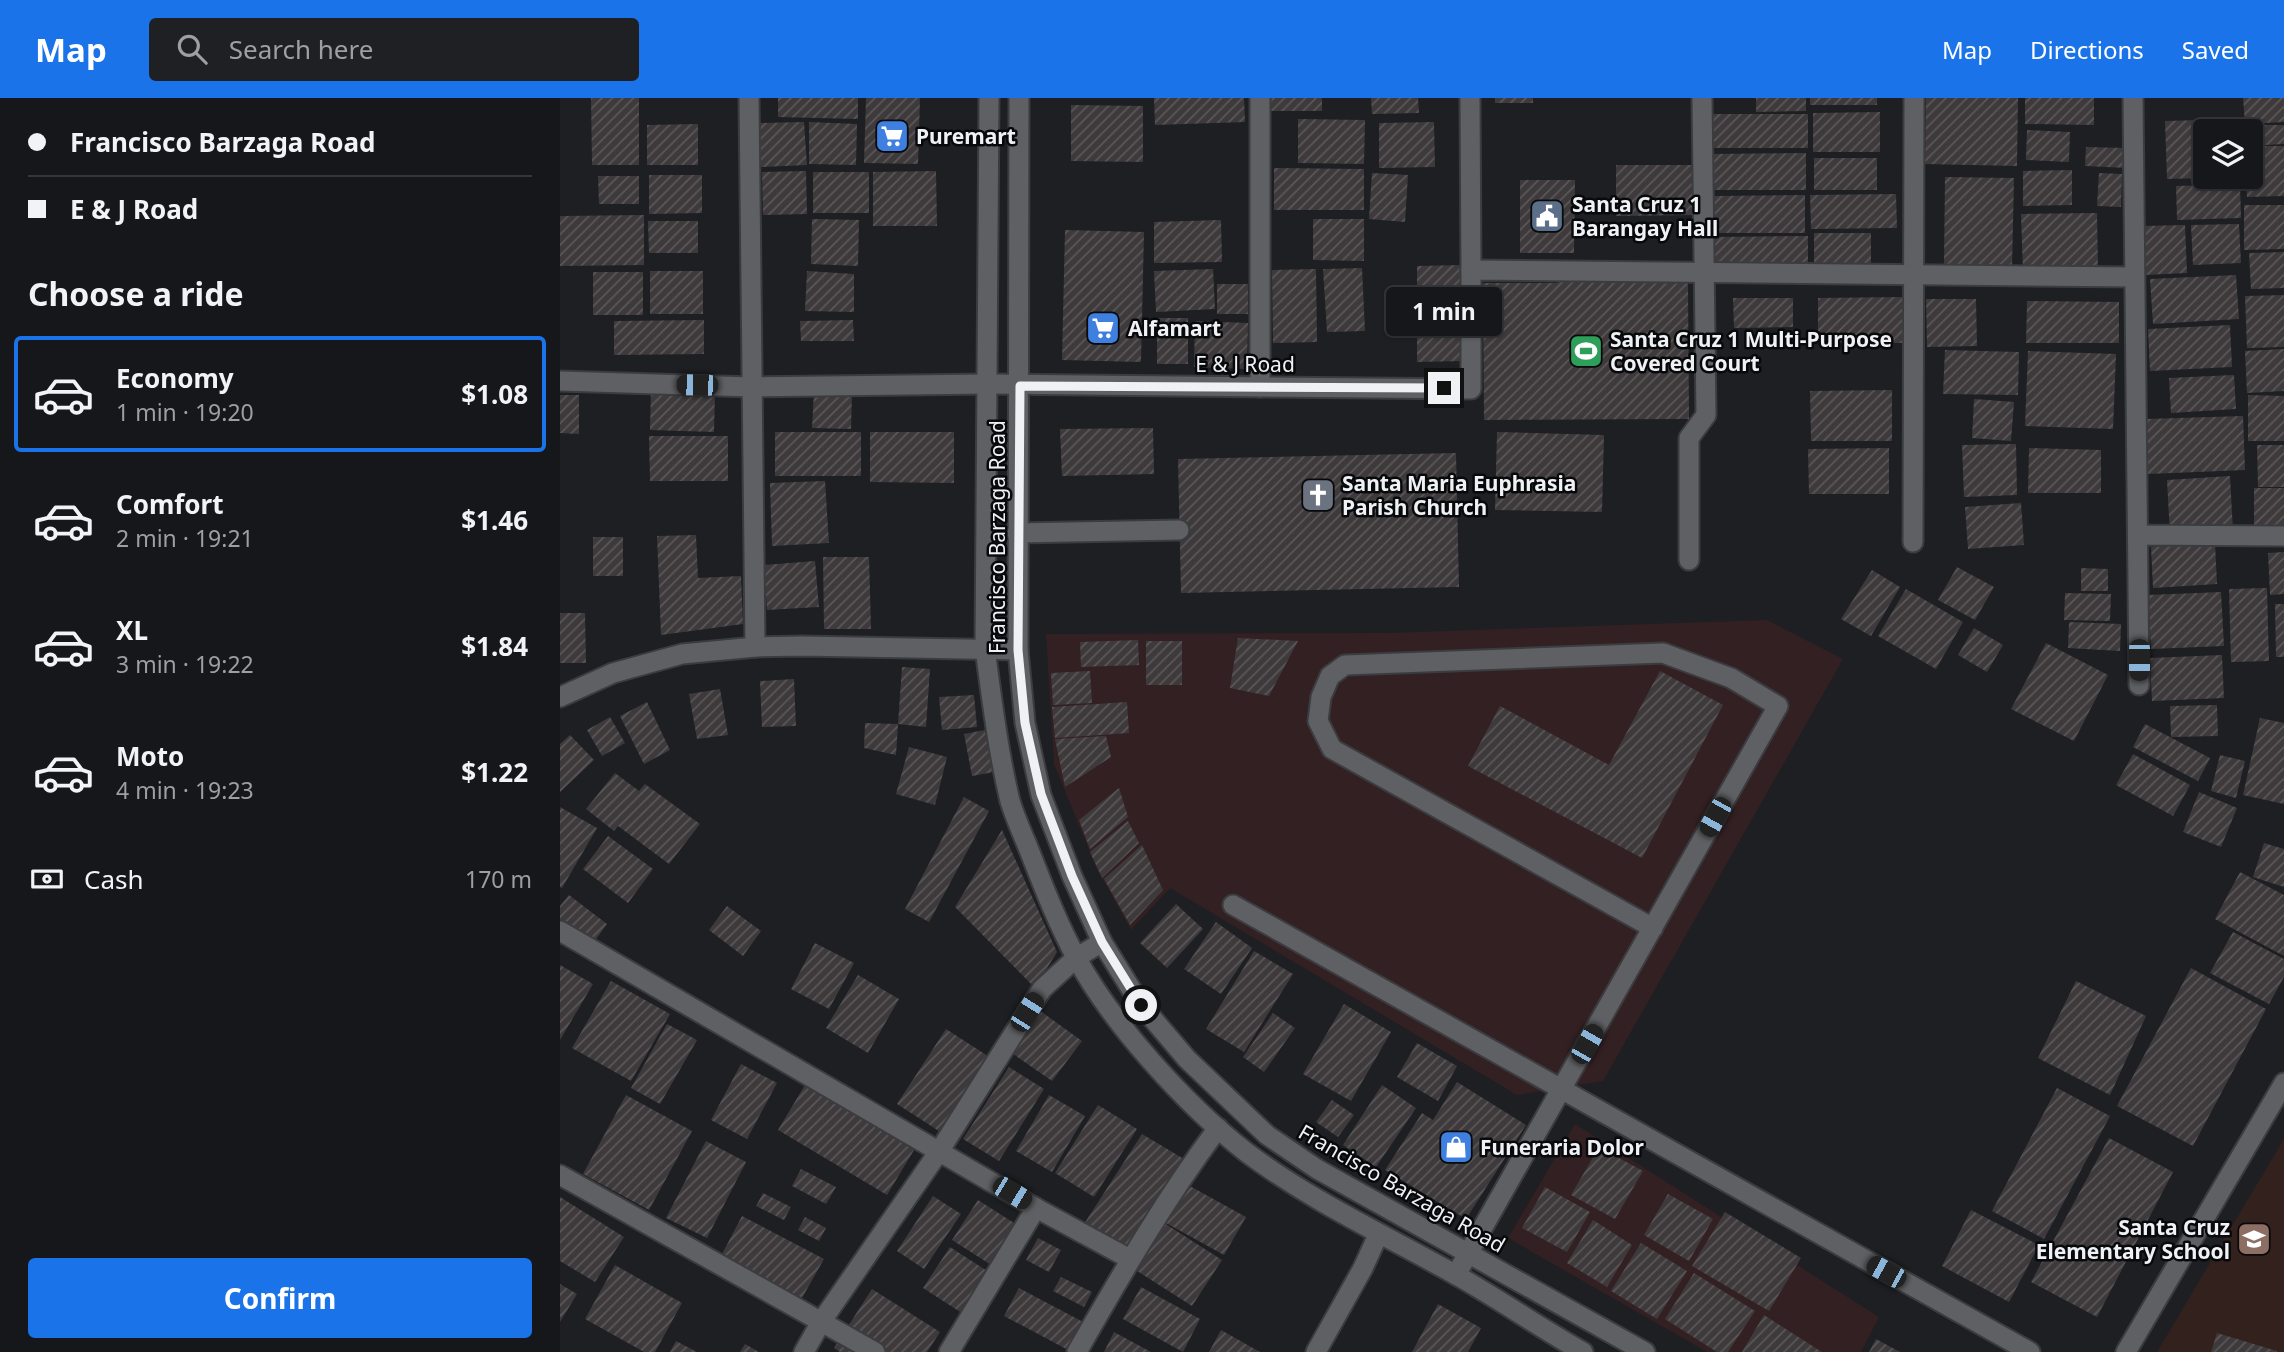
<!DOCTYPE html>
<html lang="en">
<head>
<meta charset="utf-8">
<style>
  body { margin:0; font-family:"Noto Sans",sans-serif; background:#1f2023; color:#f1f3f6; height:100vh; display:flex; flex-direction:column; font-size:26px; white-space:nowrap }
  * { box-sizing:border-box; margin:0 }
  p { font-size:23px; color:#9e9fa2 }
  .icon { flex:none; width:38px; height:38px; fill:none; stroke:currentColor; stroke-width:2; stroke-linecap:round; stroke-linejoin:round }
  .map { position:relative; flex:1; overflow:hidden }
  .details { display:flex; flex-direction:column; background:#16171a; width:560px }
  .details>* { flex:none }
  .guide { display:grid; align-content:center; height:154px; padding:0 28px; background:#16171a }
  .tools { position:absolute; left:1633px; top:21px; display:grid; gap:14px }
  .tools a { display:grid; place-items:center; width:70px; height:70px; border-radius:7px; background:#16171a; box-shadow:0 2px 5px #0004,0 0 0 2px #353639; font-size:35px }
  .end { position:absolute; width:32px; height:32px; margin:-16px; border:9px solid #f0f1f4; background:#111; box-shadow:0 0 0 4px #111 }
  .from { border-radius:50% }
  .bubble { position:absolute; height:49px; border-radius:7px; background:#16171a; box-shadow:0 2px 5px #0004,0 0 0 2px #353639; font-size:23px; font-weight:700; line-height:49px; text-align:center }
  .car { position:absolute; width:21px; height:42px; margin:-21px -10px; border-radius:9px; box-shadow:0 0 5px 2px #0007; background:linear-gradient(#222 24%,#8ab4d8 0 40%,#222 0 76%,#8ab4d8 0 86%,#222 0) }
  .guide b { display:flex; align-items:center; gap:24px; height:66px; font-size:26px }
  .guide b+b { border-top:2px solid #353639 }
  .guide i { width:18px; height:18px; background:#f1f3f6 }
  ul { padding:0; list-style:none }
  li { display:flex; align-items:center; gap:21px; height:116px; margin:0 14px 10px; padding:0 14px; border:4px solid transparent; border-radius:7px }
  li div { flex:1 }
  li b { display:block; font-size:26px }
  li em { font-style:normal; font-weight:700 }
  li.current { border-color:#1a73e8 }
  li>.icon { width:63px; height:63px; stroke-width:1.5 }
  h2 { padding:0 28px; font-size:32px; line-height:84px }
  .pay { display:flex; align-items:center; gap:18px; height:77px; padding:0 28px; font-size:26px }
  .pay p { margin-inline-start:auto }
  .primary-button { display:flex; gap:14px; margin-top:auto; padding:14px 28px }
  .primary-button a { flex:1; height:80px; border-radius:7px; background:#1a73e8; color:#fff; font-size:28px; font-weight:700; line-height:80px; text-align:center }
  header { display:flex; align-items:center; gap:42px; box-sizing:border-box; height:98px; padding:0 35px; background:#1a73e8; color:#fff }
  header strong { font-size:33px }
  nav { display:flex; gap:38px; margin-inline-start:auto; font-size:24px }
  .search { width:490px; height:63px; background:#1f2023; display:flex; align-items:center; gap:18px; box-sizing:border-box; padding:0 24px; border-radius:7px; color:#9e9fa2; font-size:26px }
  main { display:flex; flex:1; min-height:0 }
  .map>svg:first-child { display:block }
  .commercial { fill:#332023 }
  .education { fill:#33211d }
  .building { fill:url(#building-hatch) }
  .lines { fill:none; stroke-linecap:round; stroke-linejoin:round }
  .service-casing { stroke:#3b3c3f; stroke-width:23 }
  .pedestrian-casing { stroke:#3b3c3f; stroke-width:23 }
  .minor-casing { stroke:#3b3c3f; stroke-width:23 }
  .tertiary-casing { stroke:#3b3c3f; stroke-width:23 }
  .service { stroke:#5e6063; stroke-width:19 }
  .pedestrian { stroke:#5e6063; stroke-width:19 }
  .minor { stroke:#5e6063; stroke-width:19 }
  .tertiary { stroke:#5e6063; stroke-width:19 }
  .route { stroke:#f0f1f4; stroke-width:9 }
  .labels { text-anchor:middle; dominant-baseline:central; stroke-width:5; stroke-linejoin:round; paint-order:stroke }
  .poi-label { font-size:21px; font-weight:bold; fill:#f0f1f4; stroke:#08090a; text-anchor:start }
  .street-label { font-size:21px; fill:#f0f1f4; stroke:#08090a }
</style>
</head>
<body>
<header>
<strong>Map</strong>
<div class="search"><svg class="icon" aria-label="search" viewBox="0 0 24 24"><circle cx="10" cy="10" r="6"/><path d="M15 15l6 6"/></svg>Search here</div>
<nav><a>Map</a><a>Directions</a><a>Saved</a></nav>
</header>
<main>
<section class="details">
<div class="guide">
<b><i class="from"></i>Francisco Barzaga Road</b>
<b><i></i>E &amp; J Road</b>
</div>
<h2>Choose a ride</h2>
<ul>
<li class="current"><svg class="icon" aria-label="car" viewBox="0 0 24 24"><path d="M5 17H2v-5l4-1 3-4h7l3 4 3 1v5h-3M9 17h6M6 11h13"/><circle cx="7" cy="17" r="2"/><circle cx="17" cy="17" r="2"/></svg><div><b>Economy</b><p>1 min · 19:20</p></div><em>$1.08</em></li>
<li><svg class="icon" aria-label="car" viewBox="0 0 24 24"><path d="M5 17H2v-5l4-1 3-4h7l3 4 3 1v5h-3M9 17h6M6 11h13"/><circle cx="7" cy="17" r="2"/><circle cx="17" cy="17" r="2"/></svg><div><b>Comfort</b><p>2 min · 19:21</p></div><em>$1.46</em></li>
<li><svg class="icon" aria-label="car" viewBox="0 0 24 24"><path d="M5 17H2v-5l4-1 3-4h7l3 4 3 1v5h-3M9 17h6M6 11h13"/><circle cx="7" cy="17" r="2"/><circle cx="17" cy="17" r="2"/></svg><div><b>XL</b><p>3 min · 19:22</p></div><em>$1.84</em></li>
<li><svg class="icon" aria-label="car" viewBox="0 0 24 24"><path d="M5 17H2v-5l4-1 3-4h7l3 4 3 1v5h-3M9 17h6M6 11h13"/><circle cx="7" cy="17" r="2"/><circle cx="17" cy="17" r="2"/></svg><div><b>Moto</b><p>4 min · 19:23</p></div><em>$1.22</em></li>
</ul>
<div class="pay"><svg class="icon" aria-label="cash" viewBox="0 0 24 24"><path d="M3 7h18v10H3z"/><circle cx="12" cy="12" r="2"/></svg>Cash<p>170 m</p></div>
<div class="primary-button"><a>Confirm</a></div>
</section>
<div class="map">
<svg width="1724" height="1254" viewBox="0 0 1724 1254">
  <defs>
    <pattern id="building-hatch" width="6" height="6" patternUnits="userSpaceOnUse" patternTransform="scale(1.75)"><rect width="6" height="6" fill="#3e3a3c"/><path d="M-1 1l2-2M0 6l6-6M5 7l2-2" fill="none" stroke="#5a5759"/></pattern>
  </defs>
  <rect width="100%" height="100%" fill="#1d1f22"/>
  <path class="commercial" d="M1207,522L1283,561L1043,983L957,997L610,790L571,832L536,769L494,666L486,536L828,535Z
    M1015,1026L1319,1219L1301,1254H1147L948,1140Z"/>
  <path class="education" d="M1724,1041V1254H1597L1654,1158Z"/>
  <path class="building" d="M31,0H79V67H32Z
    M218,0H298V21L218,19Z
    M306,0H360L358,66L304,65Z
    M594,0H684L685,24L595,27Z
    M710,0H762V13H710Z
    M811,0H858L859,15L812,16Z
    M935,0H973V5H935Z
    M1196,0H1246V13L1196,14Z
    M1250,0H1317V7H1250Z
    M1366,0H1458L1457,68L1365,66Z
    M1465,0H1534V27L1465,26Z
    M1683,0H1724V24L1685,26Z
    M511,7L583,8V64L511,63Z
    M1320,14V54H1253V15Z
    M1151,16H1248V50H1151Z
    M738,21L805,22L804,66L738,65Z
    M1677,21V33H1645V80L1607,81L1605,23Z
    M244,24L247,67L201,69L200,25Z
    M249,24L297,26L296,67L249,66Z
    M874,24L875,69L819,70V25Z
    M138,26V67H87V27Z
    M1704,27H1724V46L1705,47Z
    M1467,32L1510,34L1509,64L1466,62Z
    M1690,48H1724V98L1687,99L1686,79H1690Z
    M1526,49L1567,50V70L1525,68Z
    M1246,55V92H1151V56Z
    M1254,60H1317V92H1254Z
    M1056,67H1137V117L1056,118Z
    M714,70L804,71V112H714Z
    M1512,72V107L1463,108V73Z
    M246,73L247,116L203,117L202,74Z
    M376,73L377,128H313V74Z
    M253,74H309V115H253Z
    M812,75L848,77L845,124L809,121Z
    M1539,75L1562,76L1561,109L1537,108Z
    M89,77H142V115L89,116Z
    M38,78H79V106H39Z
    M1385,79L1454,80L1452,171L1384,169Z
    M960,82H1015L1014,155H960Z
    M1680,86L1681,120L1617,122L1616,88Z
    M1336,96L1337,130L1251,131L1250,97Z
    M1245,97V135H1155L1154,98Z
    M1684,107H1724V151L1684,152Z
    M1537,115L1538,171L1463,173L1461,116Z
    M84,117V167L0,168V118Z
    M252,121L299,122L298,168L251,166Z
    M753,121H804V163L753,162Z
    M661,122L662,164L594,165V124Z
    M88,123H138V155H89Z
    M1679,126L1681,165L1633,167L1631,127Z
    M1625,127L1627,175L1584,177L1582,128Z
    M505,132L584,134L581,264L502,262Z
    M1254,135H1311V174H1254Z
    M1248,138V174H1152V139Z
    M1724,154V190L1691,191L1689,155Z
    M903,167L904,263L857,264V168Z
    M802,170L805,233L767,234L763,171Z
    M653,171L655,211L596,214L594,173Z
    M756,171L757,244L713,245L712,172Z
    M90,173H143V216H90Z
    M247,173L294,176V214L245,213Z
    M1053,173V185H1128L1129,321L924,322L923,185H998V174Z
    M33,174H83V217H33Z
    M1676,177L1679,221L1593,226L1590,181Z
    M657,186H688V216H657Z
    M1724,197V249L1687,250L1685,198Z
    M1346,199V245H1258V200Z
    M1173,200H1233V229L1174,230Z
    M1366,201H1416L1417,248L1367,249Z
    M1467,203L1559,204V245H1466Z
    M597,220H628V266H597Z
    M144,222V256L54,257V223Z
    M293,222L294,243H241L240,223Z
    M635,223L688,225L687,271L634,269Z
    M1670,227L1672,269L1590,273L1588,231Z
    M1724,251V293L1687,295L1685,253Z
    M1385,252L1459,254L1458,297L1383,296Z
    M1468,253L1556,256L1553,331L1465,328Z
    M1674,277L1676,311L1611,315L1609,280Z
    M91,291L155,294L154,334L90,332Z
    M1332,292V343H1251L1250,293Z
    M254,293L292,295L291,331L252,330Z
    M0,297H19V336L0,335Z
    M1688,297L1724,298V343H1688Z
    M1414,301L1454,304L1451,343L1412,340Z
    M1683,318L1685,372L1588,376L1586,321Z
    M593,330L594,376L502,378L500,331Z
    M215,334H301V378H215Z
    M310,334H394V385L310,384Z
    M937,334L1044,337L1042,414L935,412Z
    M89,338H168V383H90Z
    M1456,346L1457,397L1404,399L1402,347Z
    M1697,347H1724V389H1698Z
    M1329,350V396H1249L1248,351Z
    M1469,350L1541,352V395H1468Z
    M896,355L899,489L621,495L618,361Z
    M1670,378L1673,433L1610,437L1607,382Z
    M265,383L269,445L212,448L210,385Z
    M1694,390H1724V437L1694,438Z
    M1461,405L1464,447L1408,451L1405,409Z
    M136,437L138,480L181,478L183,526L101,537L97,438Z
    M33,439H63V478H33Z
    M1655,445L1657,486L1593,490L1591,449Z
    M1724,454V496L1710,497L1708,455Z
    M263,459H309L311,531H264Z
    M255,463L259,509L207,512L204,467Z
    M1397,469L1434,489L1415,522L1378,502Z
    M1521,470L1548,471V493H1521Z
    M1312,472L1340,489L1311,538L1281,521Z
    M1707,490L1709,563L1671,564L1669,491Z
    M1346,491L1403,524L1376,571L1318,538Z
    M1661,494L1664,548L1591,551L1588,497Z
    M1505,495L1551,496L1550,523L1504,522Z
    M1715,506H1724V559H1716Z
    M0,515H25L26,565H0Z
    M1509,524L1561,526L1560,553L1508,550Z
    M1414,530L1443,547L1427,574L1398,557Z
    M678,540L738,543L709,598L670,590Z
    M578,542L579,567L521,569L520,544Z
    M586,543H622V587H586Z
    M1486,545L1548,577L1514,643L1451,611Z
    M1662,557L1664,600L1592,603L1590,560Z
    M342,569L370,571L366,629L338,626Z
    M530,573L532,605L493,607L491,575Z
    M1100,573L1163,607L1082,760L908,668L940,608L1049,667Z
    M234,581L236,628L202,629L200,583Z
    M160,591L168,637L137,641L129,596Z
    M414,597L417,629L382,632L379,599Z
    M87,604L110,652L84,666L60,618Z
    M567,604L569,635L495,640L492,609Z
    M1657,607L1658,638L1611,639L1610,608Z
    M50,619L65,645L42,658L27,632Z
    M1700,620L1724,625V706L1683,697Z
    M305,625L338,626L336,657L304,650Z
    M1585,626L1650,660L1638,683L1573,649Z
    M425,632L434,674L412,678L404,636Z
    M10,637L34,662L0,694V646Z
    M546,638L551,659L505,689L495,641Z
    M349,649L387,659L375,707L336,696Z
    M1573,656L1630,687L1613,718L1556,687Z
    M1660,657L1685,663L1676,700L1651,693Z
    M55,675L79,693L85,686L140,726L109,766L58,728L54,733L26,711Z
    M559,690L568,719L530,751L519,722Z
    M1639,694L1677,710L1661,749L1623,734Z
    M404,699L429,713L369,824L345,811Z
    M0,709L37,730L2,790L0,789Z
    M568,723L579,745L542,780L530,754Z
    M442,732L497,854L475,890L395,809Z
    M48,738L93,771L68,805L23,771Z
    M1704,745L1724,751V789L1693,779Z
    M582,747L603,792L570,827L544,781Z
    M1680,774L1724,797V858L1655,821Z
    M9,797L47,826L31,848L0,825V808Z
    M616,806L643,831L607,870L580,845Z
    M167,808L201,833L183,858L149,832Z
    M656,824L692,850L661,896L624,871Z
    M1673,834L1724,861V879L1709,906L1650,875Z
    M255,845L294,865L269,911L231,891Z
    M694,853L733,876L684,954L646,931Z
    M0,867L33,886L0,942Z
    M1631,870L1706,911L1633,1048L1557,1008Z
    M298,877L339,901L308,955L266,930Z
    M51,883L110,916L71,983L12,950Z
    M1516,883L1586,918L1550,997L1478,960Z
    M784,906L831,934L791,1003L743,976Z
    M479,912L522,943L492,983L449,953Z
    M713,915L735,930L704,974L683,959Z
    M107,926L137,942L100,1006L71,990Z
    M386,931L431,960L382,1035L337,1006Z
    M857,945L897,968L878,1003L837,979Z
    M181,966L217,985L187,1041L151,1022Z
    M449,969L484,991L439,1063L403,1041Z
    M897,984L966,1027L906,1121L825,1072L862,1015L873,1022Z
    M245,987L354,1052L327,1097L218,1032Z
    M822,987L856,1010L816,1069L783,1047Z
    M1497,990L1550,1018L1484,1141L1432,1113Z
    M66,997L132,1033L89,1112L23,1076Z
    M489,997L525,1018L492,1074L456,1053Z
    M772,1002L794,1017L778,1039L756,1024Z
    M538,1007L577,1031L534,1099L495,1075Z
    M582,1036L624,1061L566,1153L524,1126Z
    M1549,1040L1613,1074L1537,1219L1471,1184Z
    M146,1043L186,1064L147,1140L106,1120Z
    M1039,1049L1083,1073L1055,1121L1011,1097Z
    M241,1071L276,1089L266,1106L232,1088Z
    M628,1087L686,1119L664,1157L606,1125Z
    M985,1089L1030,1114L1007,1154L962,1130Z
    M203,1095L231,1109L224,1122L196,1108Z
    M1108,1096L1153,1121L1129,1163L1084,1137Z
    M373,1098L401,1116L364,1171L337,1153Z
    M0,1099L64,1139L35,1184L0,1163Z
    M418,1102L465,1132L439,1172L392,1142Z
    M1411,1112L1479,1147L1449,1204L1382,1168Z
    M1165,1114L1241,1160L1209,1213L1132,1168Z
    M182,1118L264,1161L242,1200L161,1158Z
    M245,1119L266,1130L259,1143L238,1132Z
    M1033,1122L1072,1147L1047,1189L1007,1165Z
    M604,1125L662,1162L632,1208L574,1171Z
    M478,1140L501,1152L489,1174L466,1162Z
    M1081,1145L1127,1173L1097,1221L1051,1193Z
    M390,1149L435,1178L408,1219L363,1190Z
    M55,1167L122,1205L95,1254H84L25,1221Z
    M1134,1175L1195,1213L1168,1254H1157L1105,1221Z
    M501,1179L532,1194L524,1209L493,1193Z
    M0,1186L17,1196L0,1224Z
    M581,1189L640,1221L623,1254L563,1221Z
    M459,1190L525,1225L510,1253L444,1218Z
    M312,1191L380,1234L367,1254H280L274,1250Z
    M878,1206L921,1230L908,1254H852Z
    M1204,1217L1262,1254H1182Z
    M661,1232L700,1254H649Z
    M554,1234L591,1254H544Z
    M1657,1235L1717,1253V1254H1651Z
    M1316,1241L1340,1254H1309Z
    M116,1243L137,1254H110Z
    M185,1246L199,1254H180Z"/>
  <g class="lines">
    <g class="service-casing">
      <path id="service" d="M0,283L192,289L428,286
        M457,435L619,432
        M673,807L1470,1254
        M380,1052L482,891L516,860L542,844
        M896,1177L1218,608L1171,580L1103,555L785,567L770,578L761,599L758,623L772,651L1093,830
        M517,1254C561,1177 605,1101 658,1030
        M756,1254L803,1170L818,1137
        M1566,1254L1724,985"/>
    </g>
    <g class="pedestrian-casing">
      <path id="pedestrian" d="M189,0L195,549
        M910,0L911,172
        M700,289V0
        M1353,444L1354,0
        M1129,462V340L1146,317L1142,0
        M0,1077L315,1254
        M389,1254L476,1110"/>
    </g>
    <g class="minor-casing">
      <path id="minor" d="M1573,0L1579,587
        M428,286L911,291V172L1575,179
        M1578,437L1724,438
        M0,599L53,575L122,556L195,549L242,548L458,552
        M0,833L476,1110L570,1161
        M244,1254L261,1224L380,1052"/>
    </g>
    <g class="tertiary-casing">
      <path id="tertiary" d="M429,0L425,551C432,602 438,653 450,703C456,723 466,743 473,762C486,795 499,828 516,859C552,926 626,1007 686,1054C751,1103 825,1137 896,1177C939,1201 980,1230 1023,1254
        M459,0L458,552L465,625L481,697L512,778L542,844L581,907L627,961L707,1037L757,1071L1085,1254"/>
    </g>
    <use href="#service" class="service"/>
    <use href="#pedestrian" class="pedestrian"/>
    <use href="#minor" class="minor"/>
    <use href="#tertiary" class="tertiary"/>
  </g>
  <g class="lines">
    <path class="route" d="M581,907L542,844L512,778L481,696L465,625L458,552L460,288L884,290"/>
  </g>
  <defs>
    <g id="supermarket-square" transform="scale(1.75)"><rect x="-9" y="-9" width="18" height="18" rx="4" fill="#3f7fe0" stroke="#08090a"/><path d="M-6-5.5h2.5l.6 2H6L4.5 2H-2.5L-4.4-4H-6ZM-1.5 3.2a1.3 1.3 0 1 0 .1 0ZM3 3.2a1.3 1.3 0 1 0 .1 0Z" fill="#fff"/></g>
    <g id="civic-square" transform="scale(1.75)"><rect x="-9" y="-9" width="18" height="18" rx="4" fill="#5c6f8a" stroke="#08090a"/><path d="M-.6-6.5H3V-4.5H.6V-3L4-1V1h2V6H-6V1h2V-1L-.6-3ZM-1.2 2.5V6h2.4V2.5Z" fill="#fff"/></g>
    <g id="stadium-square" transform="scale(1.75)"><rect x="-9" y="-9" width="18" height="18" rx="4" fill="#2e9e5b" stroke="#08090a"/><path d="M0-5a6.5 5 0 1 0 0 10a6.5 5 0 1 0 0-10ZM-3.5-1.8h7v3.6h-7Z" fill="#fff"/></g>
    <g id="church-square" transform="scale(1.75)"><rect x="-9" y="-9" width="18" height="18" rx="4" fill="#6b7280" stroke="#08090a"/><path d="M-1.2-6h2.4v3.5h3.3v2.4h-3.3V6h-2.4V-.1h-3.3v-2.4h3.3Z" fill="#fff"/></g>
    <g id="shop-square" transform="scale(1.75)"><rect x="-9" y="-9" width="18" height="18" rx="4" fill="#3f7fe0" stroke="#08090a"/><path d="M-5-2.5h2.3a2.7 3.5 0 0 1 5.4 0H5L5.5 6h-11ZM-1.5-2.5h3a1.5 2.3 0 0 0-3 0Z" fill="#fff"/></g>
    <g id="school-square" transform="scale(1.75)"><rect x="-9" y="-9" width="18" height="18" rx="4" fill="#8d6e63" stroke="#08090a"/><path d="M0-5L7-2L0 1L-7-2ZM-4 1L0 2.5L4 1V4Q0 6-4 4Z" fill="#fff"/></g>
  </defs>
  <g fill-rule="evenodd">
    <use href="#supermarket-square" x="332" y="38"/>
    <use href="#civic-square" x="987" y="118"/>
    <use href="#supermarket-square" x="543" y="230"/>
    <use href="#stadium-square" x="1026" y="253"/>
    <use href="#church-square" x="758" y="397"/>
    <use href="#shop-square" x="896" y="1049"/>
    <use href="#school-square" x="1694" y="1141"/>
  </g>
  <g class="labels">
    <g class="poi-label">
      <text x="356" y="38">Puremart</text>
      <text x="1012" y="106">Santa Cruz 1<tspan x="1012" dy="24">Barangay Hall</tspan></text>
      <text x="568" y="230">Alfamart</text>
      <text x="1050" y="241">Santa Cruz 1 Multi-Purpose<tspan x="1050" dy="24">Covered Court</tspan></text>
      <text x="782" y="385">Santa Maria Euphrasia<tspan x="782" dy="24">Parish Church</tspan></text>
      <text x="920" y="1049">Funeraria Dolor</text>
      <text x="1670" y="1129" text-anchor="end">Santa Cruz<tspan x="1670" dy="24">Elementary School</tspan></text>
    </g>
    <g class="street-label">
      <text x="685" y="266">E &amp; J Road</text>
      <text transform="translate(437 439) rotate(-90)">Francisco Barzaga Road</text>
      <text transform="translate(842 1090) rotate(30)">Francisco Barzaga Road</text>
    </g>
  </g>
</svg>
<div class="tools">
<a><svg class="icon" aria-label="layers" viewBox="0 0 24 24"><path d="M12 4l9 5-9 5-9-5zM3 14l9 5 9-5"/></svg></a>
</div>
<i class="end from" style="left:581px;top:907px"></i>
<i class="end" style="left:884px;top:290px"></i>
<div class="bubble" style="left:826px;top:189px;width:116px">1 min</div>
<i class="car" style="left:137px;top:287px;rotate:271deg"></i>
<i class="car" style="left:1579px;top:562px;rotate:180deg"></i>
<i class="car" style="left:1155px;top:719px;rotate:209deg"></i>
<i class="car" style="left:467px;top:914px;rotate:32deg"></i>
<i class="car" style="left:1027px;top:946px;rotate:30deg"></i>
<i class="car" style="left:452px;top:1095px;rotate:121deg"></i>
<i class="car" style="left:1326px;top:1174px;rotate:299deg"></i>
</div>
</main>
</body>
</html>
